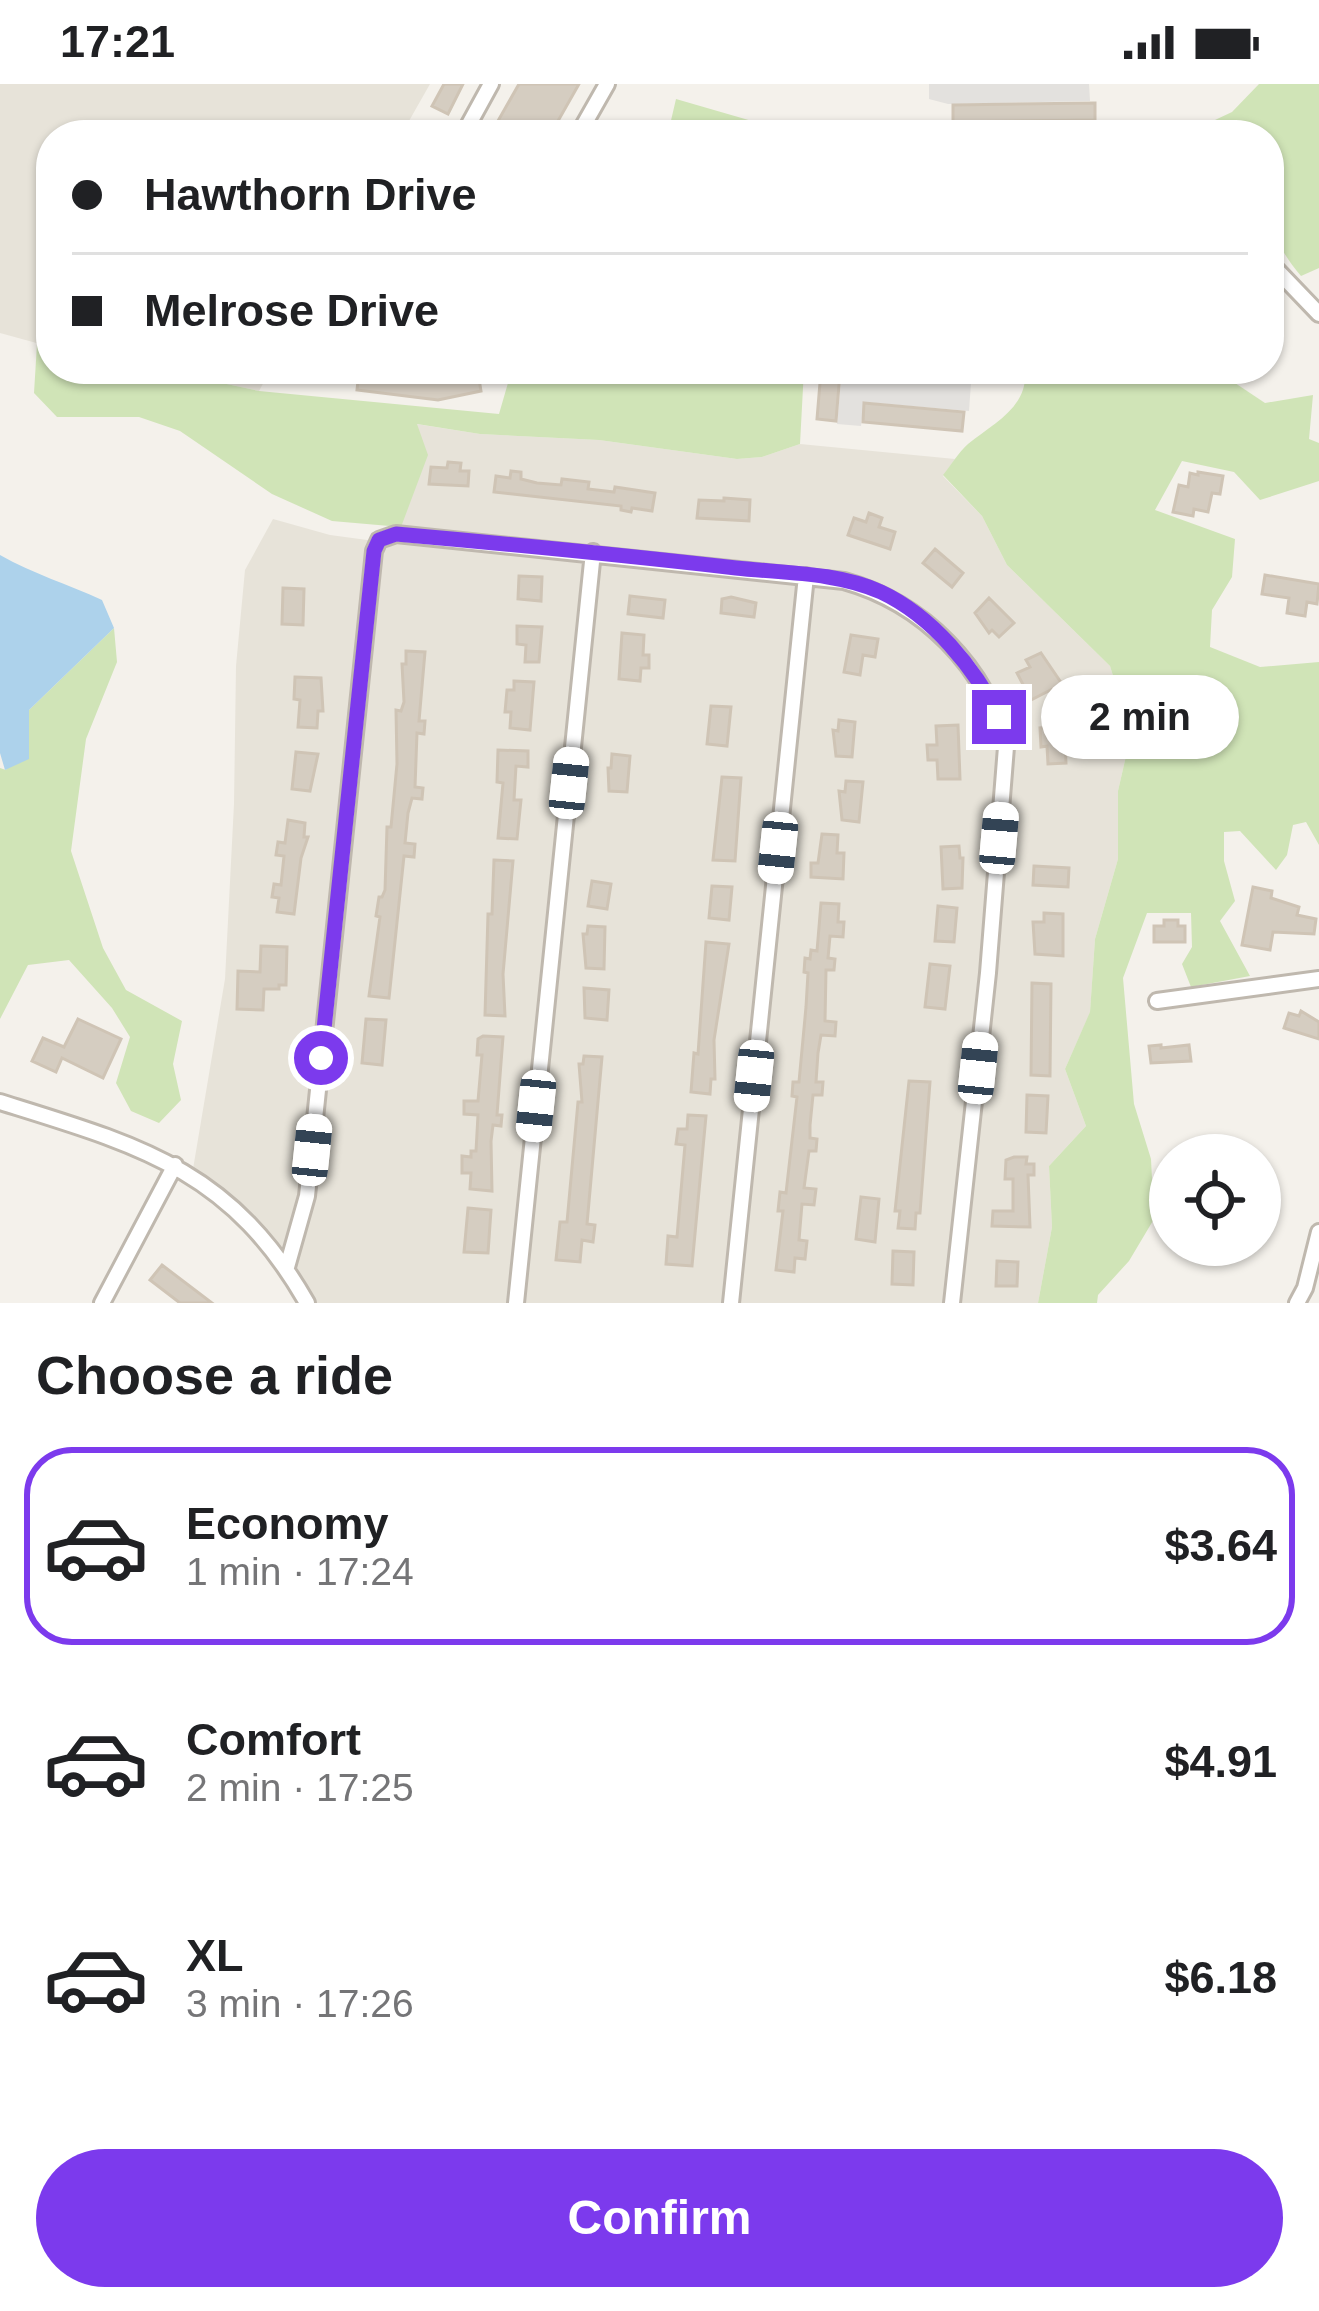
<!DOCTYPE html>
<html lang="en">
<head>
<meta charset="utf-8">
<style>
  body { margin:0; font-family:Arial,sans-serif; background:#f2f2f2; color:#202124; height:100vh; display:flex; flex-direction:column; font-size:45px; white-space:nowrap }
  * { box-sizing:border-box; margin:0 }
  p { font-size:39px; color:#757577 }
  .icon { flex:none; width:66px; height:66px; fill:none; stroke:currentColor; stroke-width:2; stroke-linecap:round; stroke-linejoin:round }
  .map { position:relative; height:1219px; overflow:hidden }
  .drawer { display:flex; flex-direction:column; background:#fff; flex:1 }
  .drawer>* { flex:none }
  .banner { position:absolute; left:36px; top:36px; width:1248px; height:264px; border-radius:48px; box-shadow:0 3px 9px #0004; display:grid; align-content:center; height:264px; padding:0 36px; background:#fff }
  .fabs { position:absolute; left:1149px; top:1050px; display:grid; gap:24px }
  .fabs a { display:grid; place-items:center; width:132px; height:132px; border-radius:50%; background:#fff; box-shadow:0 3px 9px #0004; font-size:60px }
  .end { position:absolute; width:54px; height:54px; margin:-27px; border:15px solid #7c3aed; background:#fff; box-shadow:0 0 0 6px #fff }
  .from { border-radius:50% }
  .bubble { position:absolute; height:84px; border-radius:42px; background:#fff; box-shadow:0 3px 9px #0004; font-size:39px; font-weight:700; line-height:84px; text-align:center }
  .car { position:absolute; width:36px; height:72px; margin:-36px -18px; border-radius:15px; box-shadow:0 0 9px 3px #0007; background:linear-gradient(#fff 24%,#345 0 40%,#fff 0 76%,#345 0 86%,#fff 0) }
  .banner b { display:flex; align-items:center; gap:42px; height:114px; font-size:45px }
  .banner b+b { border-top:3px solid #e0e0e0 }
  .banner i { width:30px; height:30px; background:#202124 }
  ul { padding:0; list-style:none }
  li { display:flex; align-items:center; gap:36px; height:198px; margin:0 24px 18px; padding:0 12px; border:6px solid transparent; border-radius:48px }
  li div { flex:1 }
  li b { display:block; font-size:45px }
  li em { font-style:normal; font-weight:700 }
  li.on { border-color:#7c3aed }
  li>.icon { width:108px; height:108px; stroke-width:1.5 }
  h2 { padding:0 36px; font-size:54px; line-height:144px }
  .action { display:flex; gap:24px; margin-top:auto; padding:24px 36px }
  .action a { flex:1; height:138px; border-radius:72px; background:#7c3aed; color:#fff; font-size:48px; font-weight:700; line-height:138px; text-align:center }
  .status { display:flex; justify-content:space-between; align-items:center; height:84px; padding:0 60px; background:#fff; direction:ltr }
  .status svg { height:33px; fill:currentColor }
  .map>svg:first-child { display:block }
  .residential { fill:#e7e3d9 }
  .green { fill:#d0e4b7 }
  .parking { fill:#e3e1de }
  .water { fill:#add2eb }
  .building { fill:#d5cdc1; stroke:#cfc4b5; stroke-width:3 }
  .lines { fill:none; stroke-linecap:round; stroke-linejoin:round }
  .minor-casing { stroke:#bfb8ae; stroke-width:20 }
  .minor { stroke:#fff; stroke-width:14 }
  .route { stroke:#7c3aed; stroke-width:15 }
</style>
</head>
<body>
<div class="status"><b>17:21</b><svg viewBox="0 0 49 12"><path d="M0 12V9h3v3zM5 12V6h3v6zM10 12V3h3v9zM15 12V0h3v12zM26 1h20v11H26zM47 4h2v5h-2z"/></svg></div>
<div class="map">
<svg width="1319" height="1219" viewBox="0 0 1319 1219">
  <rect width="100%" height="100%" fill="#f4f1eb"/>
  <path class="residential" d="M0,0H430L401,51H51V263L0,249Z
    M156,285H271L259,307Z
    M416,340L480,350L599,356L737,375L762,373L800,360L955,375L943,392L982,432L1007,481L1110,582L1131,650L1118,707V775L1095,855L1090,929L1065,985L1086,1042L1049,1082L1052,1143L1038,1219H315L280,1165L223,1108L193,1085L225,895L234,720L236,582L245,486L273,435L330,451L397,460Z"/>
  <path class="green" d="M1259,0H1319V184L1301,192C1258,141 1269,114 1269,51H1183L1232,28Z
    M676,15L800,51H688L669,45Z
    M37,260L51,263V285H156L259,307L499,330L512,285H804L800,360L762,373L737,375L599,356L480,350L417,340L428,371L401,443L332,437L272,410L180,347L139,333H57L34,309Z
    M1025,285H1214L1265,319L1313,311L1309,355L1319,359V397L1260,416L1234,388L1182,377L1155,426L1235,455L1232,493L1212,526L1210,563L1260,583L1319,578V761L1306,738L1293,741L1287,771L1276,786L1240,747L1224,748V777L1235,817L1220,837L1250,892L1191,903L1182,880L1192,863L1191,829H1147L1123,894L1134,1020L1151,1075L1154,1135L1129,1177L1098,1211L1097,1219H1038L1052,1143L1049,1082L1086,1042L1065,985L1090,928L1095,855L1118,775V707L1131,650L1110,582L1007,481L982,432L943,391C951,381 958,369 968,360C994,339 1029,323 1025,285Z
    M114,544L117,578L86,655L71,767L103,864L126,906L182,937L173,980L181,1016L159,1039L131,1027L116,999L130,953L112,924L69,876L28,881L0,935V684L6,686L29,626Z"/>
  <path class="parking" d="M929,0H1089L1090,17L948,20L929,15Z
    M842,285H972L969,327L864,318L861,342L837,340Z"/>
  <path class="water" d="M0,471C33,490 68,500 102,516L114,544L29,626V675L5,686L0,669Z"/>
  <path class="building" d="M444,0H463L448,30L432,22Z
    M519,0H579L550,51H490Z
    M1095,19V36L953,38V21Z
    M821,287L840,289L836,337L817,335Z
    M359,288L440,297L478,289L481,307L438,316L357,306Z
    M864,319L964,328L962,347L863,338Z
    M448,378L461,379L460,387H469L468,402L429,400L431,383L447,384Z
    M511,387L521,388V395L537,399L561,401L562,395L589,398L588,405L614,408L615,403L655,409L652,427L632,424L631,428L621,426V422L494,408L496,392L510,394Z
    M1198,388L1223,392L1220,410L1212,409L1208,428L1194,425L1193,432L1173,428L1179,401L1188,403L1190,389L1198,391Z
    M724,414L750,416L749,437L697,434L699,416L724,417Z
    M869,429L882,434L879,443L895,448L890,465L848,451L854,434L866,438Z
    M935,465L963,489L952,503L923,479Z
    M1265,491L1319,500L1317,520L1307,518L1305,532L1287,529L1289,514L1262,510Z
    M519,492L542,493L541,517L518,515Z
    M283,504L304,505L303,541L282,540Z
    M630,512L665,516L663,534L628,530Z
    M731,513L756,519L754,533L721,529L722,515Z
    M989,514L1014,539L999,553L992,546L989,549L975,529Z
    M517,542L542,543L539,578H525L526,561L517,560Z
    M622,549L644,551L643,571H649V584H641L640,597L619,595Z
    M851,551L878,555L875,573L863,571L860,591L844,588Z
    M406,567L425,568L419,637H425L424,650L417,649L415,703L423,704L422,715L412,714L408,729L405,759L415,760L414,773L404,772L389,914L369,912L380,833L376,832L379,813H382L385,806L387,743H391L397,680L396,626L401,627L404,618L402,580H406Z
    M1041,569L1062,600L1031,616L1017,589L1030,583L1026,576Z
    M295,593L321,594L323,627H318L317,644L298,643L300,616L294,615Z
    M514,597L534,598L530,646L510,644L511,628H505L507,606H514Z
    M711,622L731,623L727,662L707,660Z
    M839,636L855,638L852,673L836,672L833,646L838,647Z
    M958,641L960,695H938L937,676H928L927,661H937L936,642Z
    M1074,642V660H1065L1066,679L1048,680L1047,662L1041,663L1040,644Z
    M498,666L528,667V683L516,682L514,716H521L517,755L498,754L503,699L497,698Z
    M296,668L318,670L310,707L292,705Z
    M612,670L630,672L627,708L609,707L608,684H611Z
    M722,693L741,694L735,777L713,776Z
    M846,697L863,698L859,738L842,736L839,707L845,708Z
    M288,736L305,739L304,753H308L301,774L294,830L277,828L279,814L272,813L274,800L281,801L284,772L276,771L278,758L285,759Z
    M822,750L838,751L837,769H844L843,795L811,793V779H818Z
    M959,762L960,774H963L962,804L943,805L941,763Z
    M494,776L513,777L503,890L505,932L485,931L488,830H492Z
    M1034,782L1069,784L1068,803L1033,801Z
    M592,797L611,800L607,825L588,822Z
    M712,802L732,803L729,836L709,834Z
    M1253,803L1272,807L1271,814L1299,823L1297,831L1316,835L1314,850L1273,848L1270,866L1242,861Z
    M821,819L839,820L838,838H844L843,853L830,852L828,874L835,875L834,886H826L825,937L836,938L835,952L821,951L818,969L816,998H823L822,1011H813L810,1041V1054L817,1055L816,1067H809L804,1104L816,1105L814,1121L802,1120L799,1156L807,1157L805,1175L795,1174L794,1188L776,1186L783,1127H778L780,1108L786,1109L797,1013L792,1012L793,998H799L806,923L808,889L804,888L805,874L810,875L811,866L817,867Z
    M938,822L957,824L954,858L935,857Z
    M1044,829L1063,830V872L1035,870L1033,838H1044Z
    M1164,836H1178V842H1185V858H1154V842H1164Z
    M588,842L605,843L604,885L586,884L583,850H587Z
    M706,858L729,860L714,956L715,995H711L710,1010L691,1008L694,969L698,970Z
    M261,862L287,863L286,901H279V905H264L263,926L237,925L238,887L260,888Z
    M930,880L950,882L945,925L925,923Z
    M1032,899L1051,900L1050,992L1031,991Z
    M584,904L609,906L607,936L585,934Z
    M1301,927L1319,938V955L1284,944L1289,929L1299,932Z
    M78,935L121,955L103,994L62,974L56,988L32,977L43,954L64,963Z
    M366,935L386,936L382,981L362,979Z
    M483,952L503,953L497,1031H502L501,1042L493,1041L491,1057L492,1107L470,1105L471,1089H462V1072L471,1073V1067H476L478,1031L464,1030V1017H478L482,971H477L478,955Z
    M1161,961V964L1189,961L1191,977L1151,979L1149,962Z
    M584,972L602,973L587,1140L595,1141L593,1158L582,1156L580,1178L556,1176L560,1138H567L578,1018H582L579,980H583Z
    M909,997L930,998L920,1129H916L915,1145L898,1144L900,1127H895Z
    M1027,1011L1048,1012L1046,1049L1026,1048Z
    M688,1031L706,1032L692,1182L666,1180L668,1152L677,1153L685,1061L676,1060L678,1045H687Z
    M1014,1073H1027L1026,1080H1034V1091H1028L1030,1143L992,1142L993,1127H1013V1095H1005L1006,1076Z
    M861,1113L879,1115L875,1158L856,1155Z
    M468,1124L491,1126L488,1169L464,1168Z
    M893,1167L914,1168L913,1201L892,1200Z
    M997,1177L1018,1178L1017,1202H996Z
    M162,1181L212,1219H180L150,1196Z"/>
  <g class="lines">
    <g class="minor-casing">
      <path id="minor" d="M463,51L491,0
        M578,51L607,0
        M1275,184L1319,230
        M1157,917L1319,895
        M0,1018C138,1061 231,1085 307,1219
        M287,1183L307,1112L374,467L379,456L396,450L844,497C923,519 987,583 1006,663L988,889L952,1219
        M102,1219L175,1081
        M516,1219L593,468
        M731,1219L806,492
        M1297,1219L1305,1204L1319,1148"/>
    </g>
    <use href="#minor" class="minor"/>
  </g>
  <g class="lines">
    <path class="route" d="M321,974L374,467L379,456L396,450C509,460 622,471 736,484C782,489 837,488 881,508C932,532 975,584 999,633"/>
  </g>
</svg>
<div class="fabs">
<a><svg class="icon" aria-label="locate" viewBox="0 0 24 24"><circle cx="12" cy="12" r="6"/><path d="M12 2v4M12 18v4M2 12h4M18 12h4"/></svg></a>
</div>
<i class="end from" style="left:321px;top:974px"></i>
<i class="end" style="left:999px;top:633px"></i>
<div class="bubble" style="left:1041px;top:591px;width:198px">2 min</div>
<i class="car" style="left:569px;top:699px;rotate:6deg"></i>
<i class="car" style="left:999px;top:754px;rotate:5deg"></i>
<i class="car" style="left:778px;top:764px;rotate:186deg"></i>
<i class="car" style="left:978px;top:984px;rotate:6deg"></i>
<i class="car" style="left:754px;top:992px;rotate:186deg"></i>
<i class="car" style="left:536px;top:1022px;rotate:186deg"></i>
<i class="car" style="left:312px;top:1066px;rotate:6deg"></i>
<div class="banner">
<b><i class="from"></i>Hawthorn Drive</b>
<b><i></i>Melrose Drive</b>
</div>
</div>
<section class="drawer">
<h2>Choose a ride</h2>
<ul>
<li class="on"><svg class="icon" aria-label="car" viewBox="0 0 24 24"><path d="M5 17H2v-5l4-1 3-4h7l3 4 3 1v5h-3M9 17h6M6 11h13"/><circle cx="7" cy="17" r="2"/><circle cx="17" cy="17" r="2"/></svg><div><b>Economy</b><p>1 min · 17:24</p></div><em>$3.64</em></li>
<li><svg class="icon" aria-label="car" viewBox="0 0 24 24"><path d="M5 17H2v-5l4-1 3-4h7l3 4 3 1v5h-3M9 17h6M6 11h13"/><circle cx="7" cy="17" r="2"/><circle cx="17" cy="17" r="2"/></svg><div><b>Comfort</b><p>2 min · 17:25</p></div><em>$4.91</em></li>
<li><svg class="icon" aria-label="car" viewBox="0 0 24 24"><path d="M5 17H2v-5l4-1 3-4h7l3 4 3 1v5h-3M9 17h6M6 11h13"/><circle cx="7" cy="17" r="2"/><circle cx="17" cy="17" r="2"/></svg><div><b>XL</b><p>3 min · 17:26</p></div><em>$6.18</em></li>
</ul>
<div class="action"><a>Confirm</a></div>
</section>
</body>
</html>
